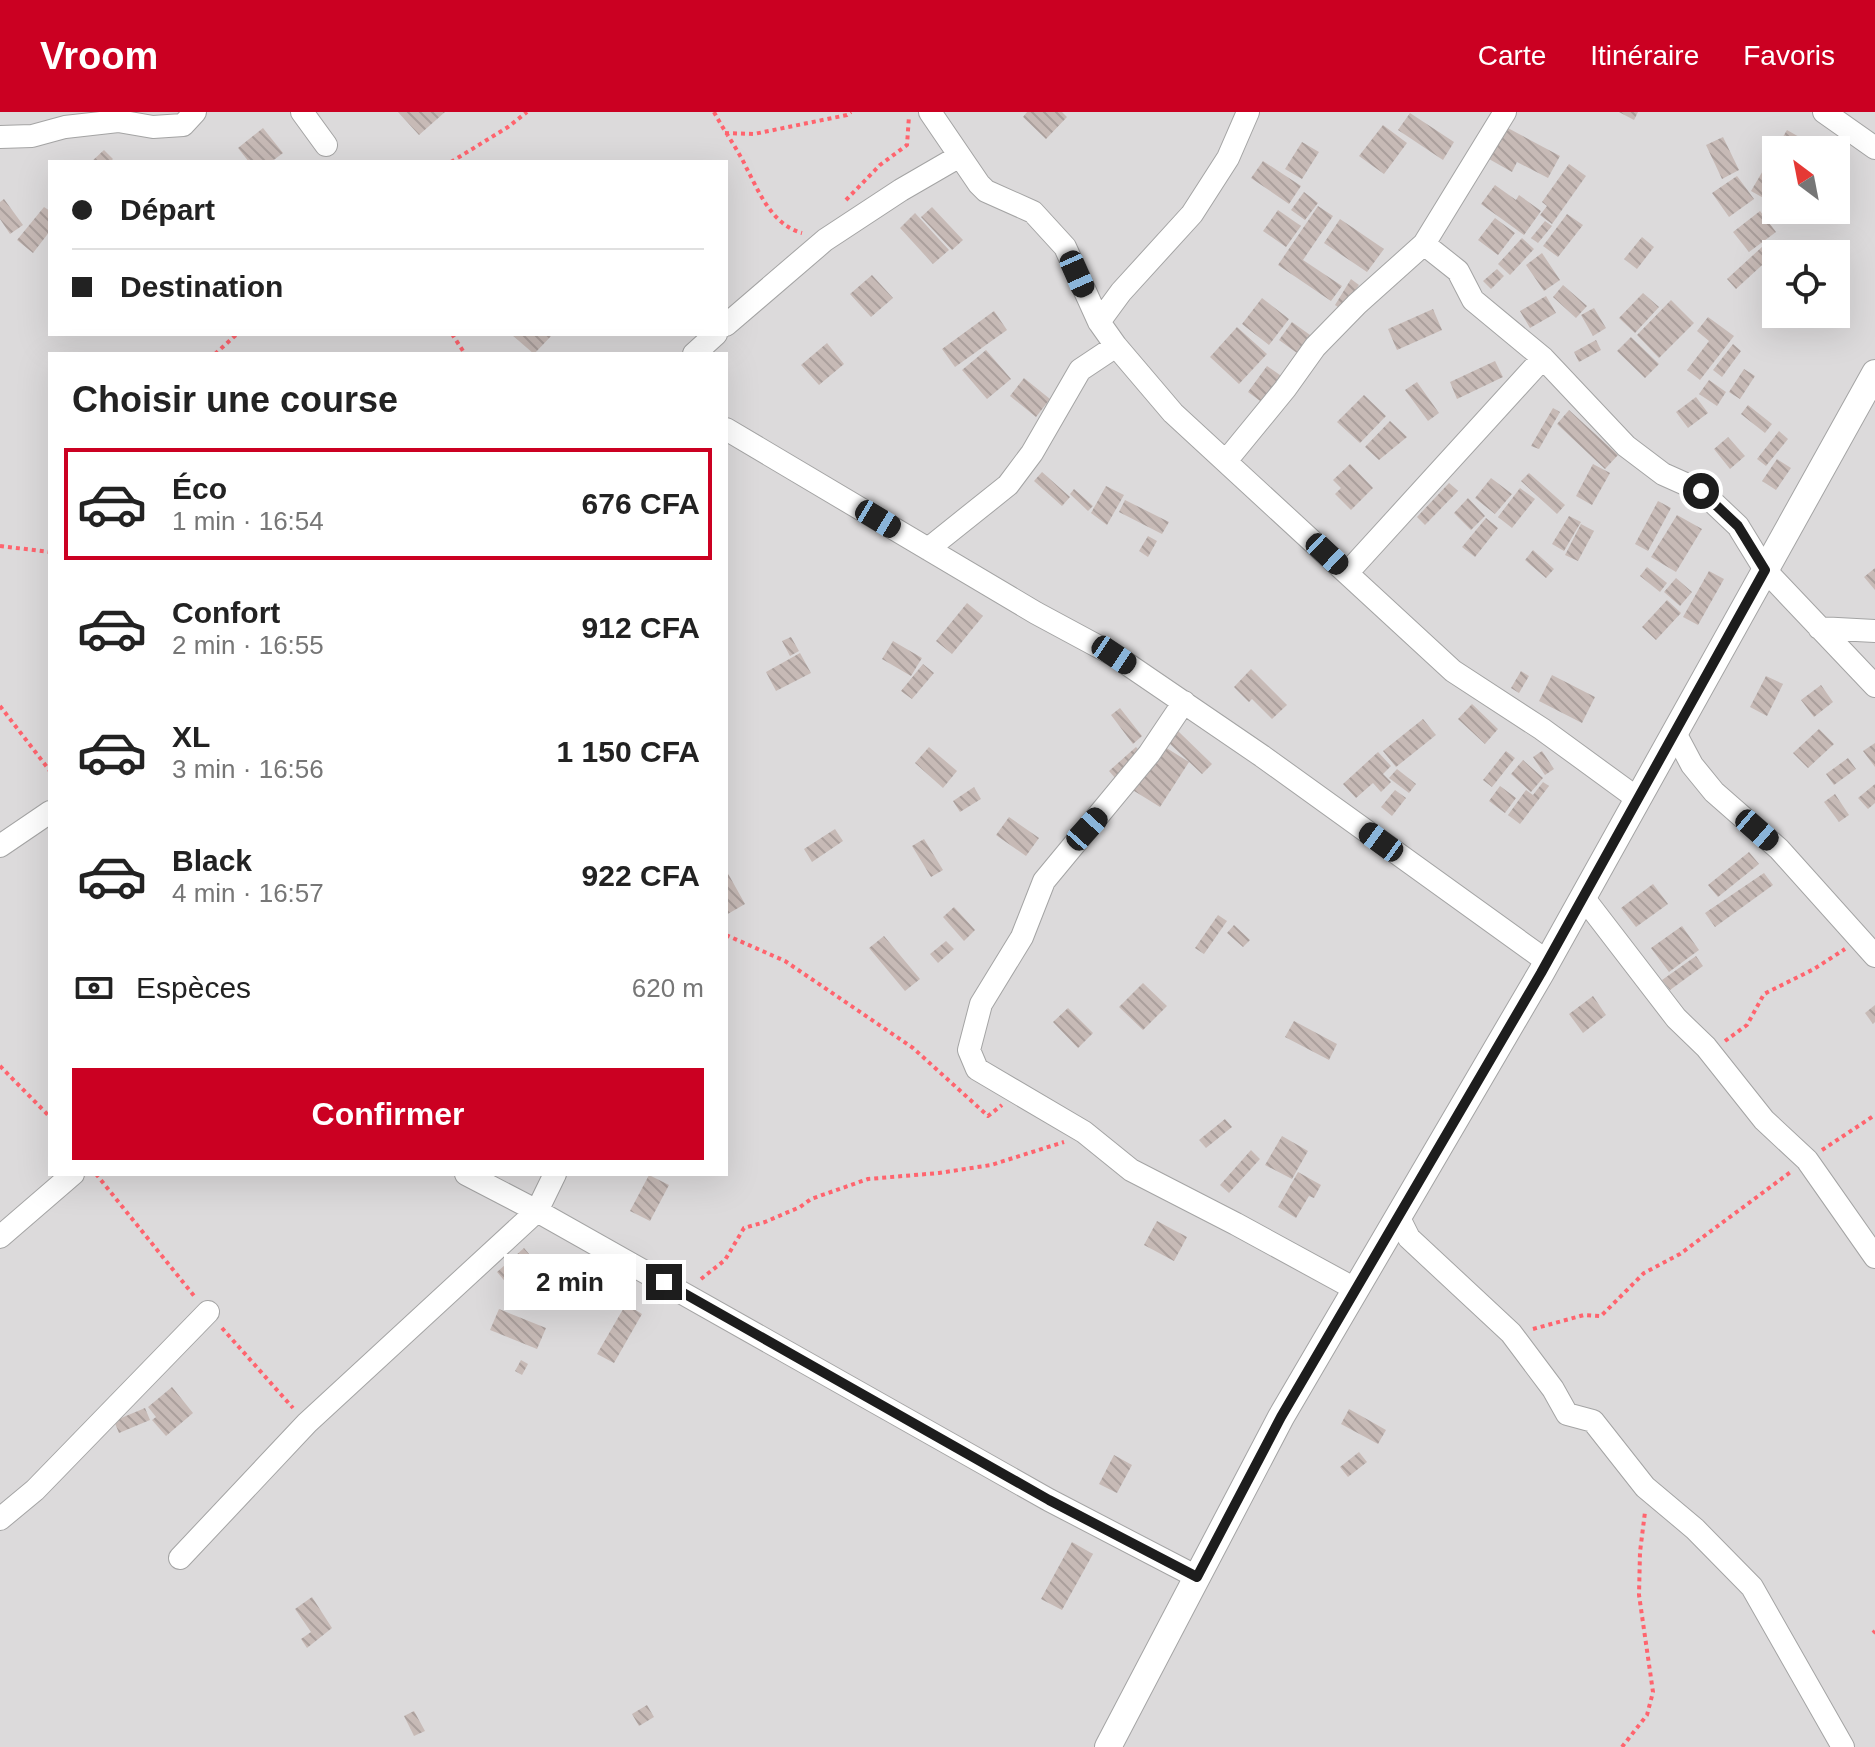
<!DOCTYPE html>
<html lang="fr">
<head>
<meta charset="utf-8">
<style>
  body { margin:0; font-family:Arial,sans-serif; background:#f6f6f6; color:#222; height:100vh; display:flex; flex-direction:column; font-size:30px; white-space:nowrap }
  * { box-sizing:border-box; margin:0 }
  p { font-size:26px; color:#767676 }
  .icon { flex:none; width:44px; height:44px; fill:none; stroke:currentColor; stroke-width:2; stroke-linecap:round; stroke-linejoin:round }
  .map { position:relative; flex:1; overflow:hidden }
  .panel { position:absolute; left:48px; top:240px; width:680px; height:824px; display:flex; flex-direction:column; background:#fff; border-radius:0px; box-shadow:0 8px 32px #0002 }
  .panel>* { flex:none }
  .hud { position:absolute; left:48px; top:48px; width:680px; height:176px; border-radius:0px; box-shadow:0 8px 32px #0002; display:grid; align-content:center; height:176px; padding:0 24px; background:#fff }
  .needle { width:52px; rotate:328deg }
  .tools { position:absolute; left:1762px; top:24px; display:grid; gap:16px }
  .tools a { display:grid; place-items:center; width:88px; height:88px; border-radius:0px; background:#fff; box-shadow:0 8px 32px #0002; font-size:40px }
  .end { position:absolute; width:36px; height:36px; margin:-18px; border:10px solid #1d1d1d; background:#fff; box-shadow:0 0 0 4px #fff }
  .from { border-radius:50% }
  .bubble { position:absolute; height:56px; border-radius:0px; background:#fff; box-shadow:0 8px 32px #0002; font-size:26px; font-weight:700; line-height:56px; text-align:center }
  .car { position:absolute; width:24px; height:48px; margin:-24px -12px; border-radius:10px; box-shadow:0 0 6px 2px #0007; background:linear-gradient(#222 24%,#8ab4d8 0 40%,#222 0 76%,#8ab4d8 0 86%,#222 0) }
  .hud b { display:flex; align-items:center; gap:28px; height:76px; font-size:30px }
  .hud b+b { border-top:2px solid #e0e0e0 }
  .hud i { width:20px; height:20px; background:#222 }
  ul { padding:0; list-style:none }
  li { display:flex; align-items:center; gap:24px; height:112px; margin:0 16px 12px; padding:0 8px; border:4px solid transparent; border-radius:0px }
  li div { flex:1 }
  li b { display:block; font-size:30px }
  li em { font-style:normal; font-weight:700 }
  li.active { border-color:#cb0022 }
  li>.icon { width:72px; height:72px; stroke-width:1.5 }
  h2 { padding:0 24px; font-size:36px; line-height:96px }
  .pay { display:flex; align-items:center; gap:20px; height:88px; padding:0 24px; font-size:30px }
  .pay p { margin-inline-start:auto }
  .button { display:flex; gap:16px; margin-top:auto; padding:16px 24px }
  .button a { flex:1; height:92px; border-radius:0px; background:#cb0022; color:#fff; font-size:32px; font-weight:700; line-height:92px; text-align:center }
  header { display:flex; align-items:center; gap:48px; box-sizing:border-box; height:112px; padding:0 40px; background:#cb0022; color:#fff }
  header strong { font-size:38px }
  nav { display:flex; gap:44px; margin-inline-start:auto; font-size:28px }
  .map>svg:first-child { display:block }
  .residential { fill:#dcdadb; fill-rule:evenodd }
  .building { fill:url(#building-back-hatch) }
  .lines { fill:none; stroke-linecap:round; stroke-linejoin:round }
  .minor-casing { stroke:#a4a4a4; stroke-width:24 }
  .tertiary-casing { stroke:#a4a4a4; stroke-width:28 }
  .path { stroke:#ff646e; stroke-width:4; stroke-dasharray:4 4; stroke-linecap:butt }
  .minor { stroke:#fff; stroke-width:22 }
  .tertiary { stroke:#fff; stroke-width:26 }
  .route { stroke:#1d1d1d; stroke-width:10 }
</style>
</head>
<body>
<header>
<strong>Vroom</strong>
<nav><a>Carte</a><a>Itinéraire</a><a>Favoris</a></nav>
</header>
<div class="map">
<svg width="1875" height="1635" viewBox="0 0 1875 1635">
  <defs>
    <pattern id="building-back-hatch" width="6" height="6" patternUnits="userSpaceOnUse" patternTransform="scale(2)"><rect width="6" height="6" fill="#c7bab6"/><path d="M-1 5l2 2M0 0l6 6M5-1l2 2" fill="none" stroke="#aa9f9c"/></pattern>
  </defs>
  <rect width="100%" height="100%" fill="#efe9e3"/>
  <path class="residential" d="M0,0H1875V1635H0ZM1776,38H1836V98H1776ZM50,50H726V222H50ZM1776,142H1836V202H1776ZM50,242H726V1062H50Z"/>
  <path class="building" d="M398,0H445L419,23Z
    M1027,0H1062L1067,5L1046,27L1023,5Z
    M1619,0H1638L1634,8Z
    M1410,1L1454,30L1443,48L1398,18Z
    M1383,13L1407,31L1384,62L1359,44Z
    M1506,15L1560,44L1548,66L1517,50L1512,60L1489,47Z
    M263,16L283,41L271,50H249L238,36Z
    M1787,18L1822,38H1776V93L1751,79Z
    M1723,25L1739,58L1722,67L1706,33Z
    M1302,30L1319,40L1302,67L1285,57Z
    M104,38L113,47L110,50H91Z
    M1263,49L1301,74L1289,92L1251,66Z
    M1569,52L1586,64L1552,112L1540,103L1547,94L1542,90Z
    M1737,64L1754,87L1729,105L1712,81Z
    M1495,73L1516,88L1519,83L1541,99L1524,123L1481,92Z
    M1304,80L1318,91L1305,108L1291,98Z
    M4,87L23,113L10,122L0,107V90Z
    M1318,94L1333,104L1303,148L1342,174L1331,189L1278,153Z
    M44,95L50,99V119L33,141L17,128Z
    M932,95L963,128L952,138L921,105Z
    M1278,98L1301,114L1286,135L1263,119Z
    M1760,99L1776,120L1749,140L1733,120Z
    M915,101L949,138L933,152L900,116Z
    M1567,102L1583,113L1558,145L1543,134Z
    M1495,106L1515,121L1498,143L1478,128Z
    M1340,107L1384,137L1367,160L1324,131Z
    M1545,109L1552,114L1538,131L1531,126Z
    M1642,125L1654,135L1637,157L1624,147Z
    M1522,126L1534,137L1510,163L1498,152Z
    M1763,134L1772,144L1736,177L1727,167Z
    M1542,141L1560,168L1544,179L1526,153Z
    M1497,157L1504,164L1491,177L1483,169Z
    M1767,161L1776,165L1771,176L1762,171Z
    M872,163L893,186L871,205L850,182Z
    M1351,167L1359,173L1341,197L1335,193Z
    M1563,173L1587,194L1576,206L1553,185Z
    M1643,181L1659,195L1635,221L1619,206Z
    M1546,184L1556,201L1530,216L1520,199Z
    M1262,186L1289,207L1269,233L1242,212Z
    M1671,188L1694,211L1659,246L1637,223Z
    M1594,196L1606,216L1593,224L1581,203Z
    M1433,197L1442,218L1397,238L1388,217Z
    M994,199L1007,218L955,255L942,237Z
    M1708,205L1734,224L1700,268L1687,258L1709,229L1697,219Z
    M1292,210L1317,228L1304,246L1279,228Z
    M1237,215L1267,242L1239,272L1210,245Z
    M511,222H553L534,242Z
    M1631,225L1659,252L1645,266L1617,239Z
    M1596,228L1601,238L1579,250L1574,240Z
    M827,231L844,252L819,273L801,253Z
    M1733,232L1741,239L1722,265L1713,258Z
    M986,238L1011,267L987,287L962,258Z
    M1495,249L1503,265L1457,287L1450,270Z
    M1267,254L1287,268L1267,294L1248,280Z
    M1744,257L1755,264L1740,287L1729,280Z
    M1024,266L1050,287L1036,305L1010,284Z
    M1709,268L1726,280L1717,294L1699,282Z
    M1417,270L1439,301L1428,309L1405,278Z
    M1364,283L1386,304L1360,331L1337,310Z
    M1696,285L1708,301L1688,316L1676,300Z
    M1748,293L1772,312L1765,321L1741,302Z
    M1553,296L1560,300L1539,337L1531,334Z
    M1569,298L1618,343L1605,357L1557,312Z
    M1390,309L1407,325L1379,348L1365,335Z
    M1779,319L1788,327L1766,354L1757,347Z
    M1728,325L1745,344L1730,357L1714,337Z
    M1777,347L1791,356L1776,378L1762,369Z
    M1350,352L1373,376L1351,398L1335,382L1341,376L1333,368Z
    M1593,352L1610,361L1592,393L1576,384Z
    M1042,360L1070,385L1062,394L1034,369Z
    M1529,361L1565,393L1557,402L1521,369Z
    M1491,366L1512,382L1495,402L1475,386Z
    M1449,371L1458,379L1425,413L1417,405Z
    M1106,374L1124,383L1107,413L1091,401Z
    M1520,376L1535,387L1512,416L1498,405Z
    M1074,377L1093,394L1088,399L1070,382Z
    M1468,386L1485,404L1471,418L1454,401Z
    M1125,388L1169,410L1162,422L1119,400Z
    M1658,389L1671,396L1648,439L1635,432Z
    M1677,403L1702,417L1676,460L1651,445Z
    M1569,404L1581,410L1564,439L1552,432Z
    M1486,406L1498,416L1475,445L1462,435Z
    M1581,412L1594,419L1578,449L1565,443Z
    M1148,424L1157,429L1148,445L1139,439Z
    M1533,438L1554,457L1546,466L1525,448Z
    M1647,455L1667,471L1660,480L1640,464Z
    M1875,456V478L1864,465Z
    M1709,459L1724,467L1698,513L1683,505Z
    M1676,466L1692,480L1680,494L1664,480Z
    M1667,488L1681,501L1656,528L1642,515Z
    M967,491L983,504L952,542L936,529Z
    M791,525L799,539L790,544L782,529Z
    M893,529L922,546L911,564L882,547Z
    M800,541L811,561L776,579L766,560Z
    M923,552L934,561L912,587L901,579Z
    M1251,557L1287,593L1272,607L1252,587L1249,590L1234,575Z
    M1521,559L1529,564L1519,581L1511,576Z
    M1552,563L1595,585L1582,611L1539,589Z
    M1766,564L1783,572L1767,604L1750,595Z
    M1821,573L1833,590L1814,605L1801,588Z
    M1472,592L1498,617L1485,632L1458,607Z
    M1120,596L1142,624L1133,632L1111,603Z
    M1423,607L1436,623L1396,655L1383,639Z
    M1819,617L1834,632L1808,656L1793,641Z
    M1178,619L1212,652L1202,662L1168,630Z
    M1875,631V655L1863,639Z
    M1160,632L1189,650L1160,695L1131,677Z
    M929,635L957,659L943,676L915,651Z
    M1136,635L1143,643L1116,667L1109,659Z
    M1506,639L1515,646L1492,675L1483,668Z
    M1542,639L1554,657L1545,663L1533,645Z
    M1378,640L1391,654L1383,662L1391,670L1381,680L1373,671L1356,686L1343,672Z
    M1848,646L1856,657L1834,673L1826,662Z
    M1523,648L1543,666L1531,680L1511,662Z
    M1397,657L1416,672L1409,681L1389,666Z
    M1543,670L1549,674L1520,712L1508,703L1526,678L1533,683Z
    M1875,672V691L1868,697L1858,686Z
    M1500,674L1516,686L1505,701L1489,689Z
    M974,675L981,687L960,700L953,689Z
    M1395,678L1406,686L1392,704L1381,695Z
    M1835,682L1849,703L1839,710L1824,690Z
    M1009,705L1039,726L1026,744L996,723Z
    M835,717L843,729L812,750L804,737Z
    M924,727L943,758L931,765L912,734Z
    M1749,740L1759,752L1718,785L1708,773Z
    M726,758L745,792L726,803Z
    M1764,761L1773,773L1715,815L1705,801Z
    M1653,772L1668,792L1636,815L1621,796Z
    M954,795L975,818L964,829L943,805Z
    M1218,803L1227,809L1204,842L1195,836Z
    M1234,813L1250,828L1243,835L1227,821Z
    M1682,814L1699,838L1669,860L1651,836Z
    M884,824L920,867L905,879L869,836Z
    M946,829L954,837L938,851L930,842Z
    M1696,844L1703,854L1670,878L1662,868Z
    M1143,871L1167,894L1143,918L1119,895Z
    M1593,884L1606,903L1583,921L1569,902Z
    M1875,893V910L1873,912L1865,901Z
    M1068,896L1093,921L1078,936L1053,910Z
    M1294,909L1337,932L1329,948L1285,925Z
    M1225,1007L1232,1015L1206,1036L1199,1028Z
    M1282,1024L1308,1039L1292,1067L1265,1053Z
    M1251,1038L1260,1047L1229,1081L1220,1073Z
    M1298,1060L1321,1073L1314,1086L1309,1084L1296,1106L1278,1095Z
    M649,1063L669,1073L650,1109L630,1099Z
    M1157,1109L1187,1125L1174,1149L1144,1133Z
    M524,1136L535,1149L508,1173L497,1160Z
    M626,1192L642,1202L614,1251L597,1242Z
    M499,1197L546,1216L537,1237L490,1218Z
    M521,1248L528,1252L522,1263L515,1259Z
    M172,1275L193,1301L166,1324L152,1308L156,1305L148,1295Z
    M145,1296L150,1308L119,1321L114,1309Z
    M1349,1297L1386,1318L1378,1332L1341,1312Z
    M1359,1340L1367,1350L1348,1365L1340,1355Z
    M1114,1343L1132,1353L1117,1381L1099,1372Z
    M1072,1430L1093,1442L1062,1498L1041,1487Z
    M312,1485L332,1516L307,1536L301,1527L311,1520L295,1497Z
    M647,1593L654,1605L639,1614L632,1602Z
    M414,1599L425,1619L414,1624L404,1604Z"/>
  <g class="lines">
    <g class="minor-casing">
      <path id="minor" d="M302,0L326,33
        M930,0L979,72L986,79L1033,100L1065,135L1099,210L1116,234L1173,301L1453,559L1542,617L1638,687
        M1824,0L1875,36
        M0,25L32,24L65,15L118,9L153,15L183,13L195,0
        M1424,132L1458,159L1473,188L1543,246L1626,334L1663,362L1701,379L1738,414L1765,458L1875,574
        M1099,210L1121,180L1192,102L1228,46L1248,0
        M726,213L825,128L901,78L958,45
        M694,242L716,222
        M726,317L1036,501L1114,543L1262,644L1548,850
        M1226,349L1285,277L1315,235L1357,192L1424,132L1505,0
        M928,437L1008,373L1032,341L1080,258L1116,234
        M1348,460L1543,246
        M1819,516L1875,519
        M1184,590L1149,642L1044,769L1022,825L981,892L969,938L977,957L1084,1020L1131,1058L1236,1112L1357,1178
        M1675,621L1692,653L1714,680L1779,737L1875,844
        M0,734L50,700
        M1583,785L1676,906L1706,935L1764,1008L1807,1048L1875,1145
        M466,1062L537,1099L1049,1388L1197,1465
        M1399,1106L1409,1126L1511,1221L1553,1277L1567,1302L1593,1309L1645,1375L1695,1417L1752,1475L1843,1635
        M0,1125L73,1062
        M0,1407L35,1378L208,1200
        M180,1446L307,1311L537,1099L555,1062"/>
    </g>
    <g class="tertiary-casing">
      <path id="tertiary" d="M1108,1635L1281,1305L1541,861L1875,261"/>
    </g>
    <path class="path" d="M714,0C724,19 737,36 746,55C759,80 772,113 802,121
      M725,21L754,22L847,3L851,0
      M451,50L508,15L527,0
      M846,88L880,53L907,33L909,4
      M452,222L465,242
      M215,242L237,222
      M0,434L50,440
      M0,594L50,659
      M726,823L785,849L913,936L988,1004L1002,993
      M1725,929L1747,913L1764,882L1814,857L1845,837
      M0,954L50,1005
      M1822,1038L1875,1003
      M96,1062L195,1185
      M701,1167L725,1148L744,1116L765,1110L800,1095L811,1087L868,1067L939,1061L991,1053L1064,1030
      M222,1216L293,1296
      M1533,1217L1584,1203L1601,1204L1644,1161L1680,1142L1792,1059
      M1873,1521L1875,1519
      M1622,1635L1647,1603L1653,1580L1639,1483L1640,1440L1645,1400"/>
    <use href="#minor" class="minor"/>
    <use href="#tertiary" class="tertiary"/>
  </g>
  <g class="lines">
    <path class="route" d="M664,1170L1049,1388L1197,1465L1281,1305L1541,861L1765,458L1738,414L1701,379"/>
  </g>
</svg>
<div class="tools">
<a><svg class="needle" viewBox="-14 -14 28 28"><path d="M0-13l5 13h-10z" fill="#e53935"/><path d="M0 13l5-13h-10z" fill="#767676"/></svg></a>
<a><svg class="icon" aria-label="locate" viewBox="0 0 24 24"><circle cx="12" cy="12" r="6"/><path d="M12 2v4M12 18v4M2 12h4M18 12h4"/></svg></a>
</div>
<i class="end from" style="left:1701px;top:379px"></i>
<i class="end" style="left:664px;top:1170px"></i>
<div class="bubble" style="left:504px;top:1142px;width:132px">2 min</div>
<i class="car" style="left:1077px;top:162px;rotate:156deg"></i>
<i class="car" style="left:878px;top:407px;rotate:121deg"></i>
<i class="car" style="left:1327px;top:442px;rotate:133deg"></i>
<i class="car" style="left:1114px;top:543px;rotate:124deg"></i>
<i class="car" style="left:1087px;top:717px;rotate:42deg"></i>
<i class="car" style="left:1757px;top:718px;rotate:131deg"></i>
<i class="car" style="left:1381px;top:730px;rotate:306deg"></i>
<div class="hud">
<b><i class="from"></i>Départ</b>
<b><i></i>Destination</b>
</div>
<section class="panel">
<h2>Choisir une course</h2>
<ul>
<li class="active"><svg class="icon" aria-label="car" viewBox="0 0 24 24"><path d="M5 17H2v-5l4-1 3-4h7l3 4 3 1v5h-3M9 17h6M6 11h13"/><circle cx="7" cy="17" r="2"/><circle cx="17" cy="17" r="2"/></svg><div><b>Éco</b><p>1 min · 16:54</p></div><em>676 CFA</em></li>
<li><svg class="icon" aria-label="car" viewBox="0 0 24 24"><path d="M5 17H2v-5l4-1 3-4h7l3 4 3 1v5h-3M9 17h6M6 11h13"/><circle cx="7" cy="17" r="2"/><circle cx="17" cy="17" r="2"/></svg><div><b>Confort</b><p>2 min · 16:55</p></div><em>912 CFA</em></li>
<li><svg class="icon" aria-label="car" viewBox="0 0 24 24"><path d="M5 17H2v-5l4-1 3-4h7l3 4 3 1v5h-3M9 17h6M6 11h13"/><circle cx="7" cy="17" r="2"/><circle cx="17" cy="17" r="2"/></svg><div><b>XL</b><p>3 min · 16:56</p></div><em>1 150 CFA</em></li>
<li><svg class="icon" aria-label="car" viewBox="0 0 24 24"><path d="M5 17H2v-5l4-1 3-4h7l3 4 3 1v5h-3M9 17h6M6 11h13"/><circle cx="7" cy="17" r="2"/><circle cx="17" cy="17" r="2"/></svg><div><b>Black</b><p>4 min · 16:57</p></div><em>922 CFA</em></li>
</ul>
<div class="pay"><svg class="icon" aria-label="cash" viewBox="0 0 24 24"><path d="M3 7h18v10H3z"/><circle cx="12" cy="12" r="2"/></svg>Espèces<p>620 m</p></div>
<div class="button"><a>Confirmer</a></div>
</section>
</div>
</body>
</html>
